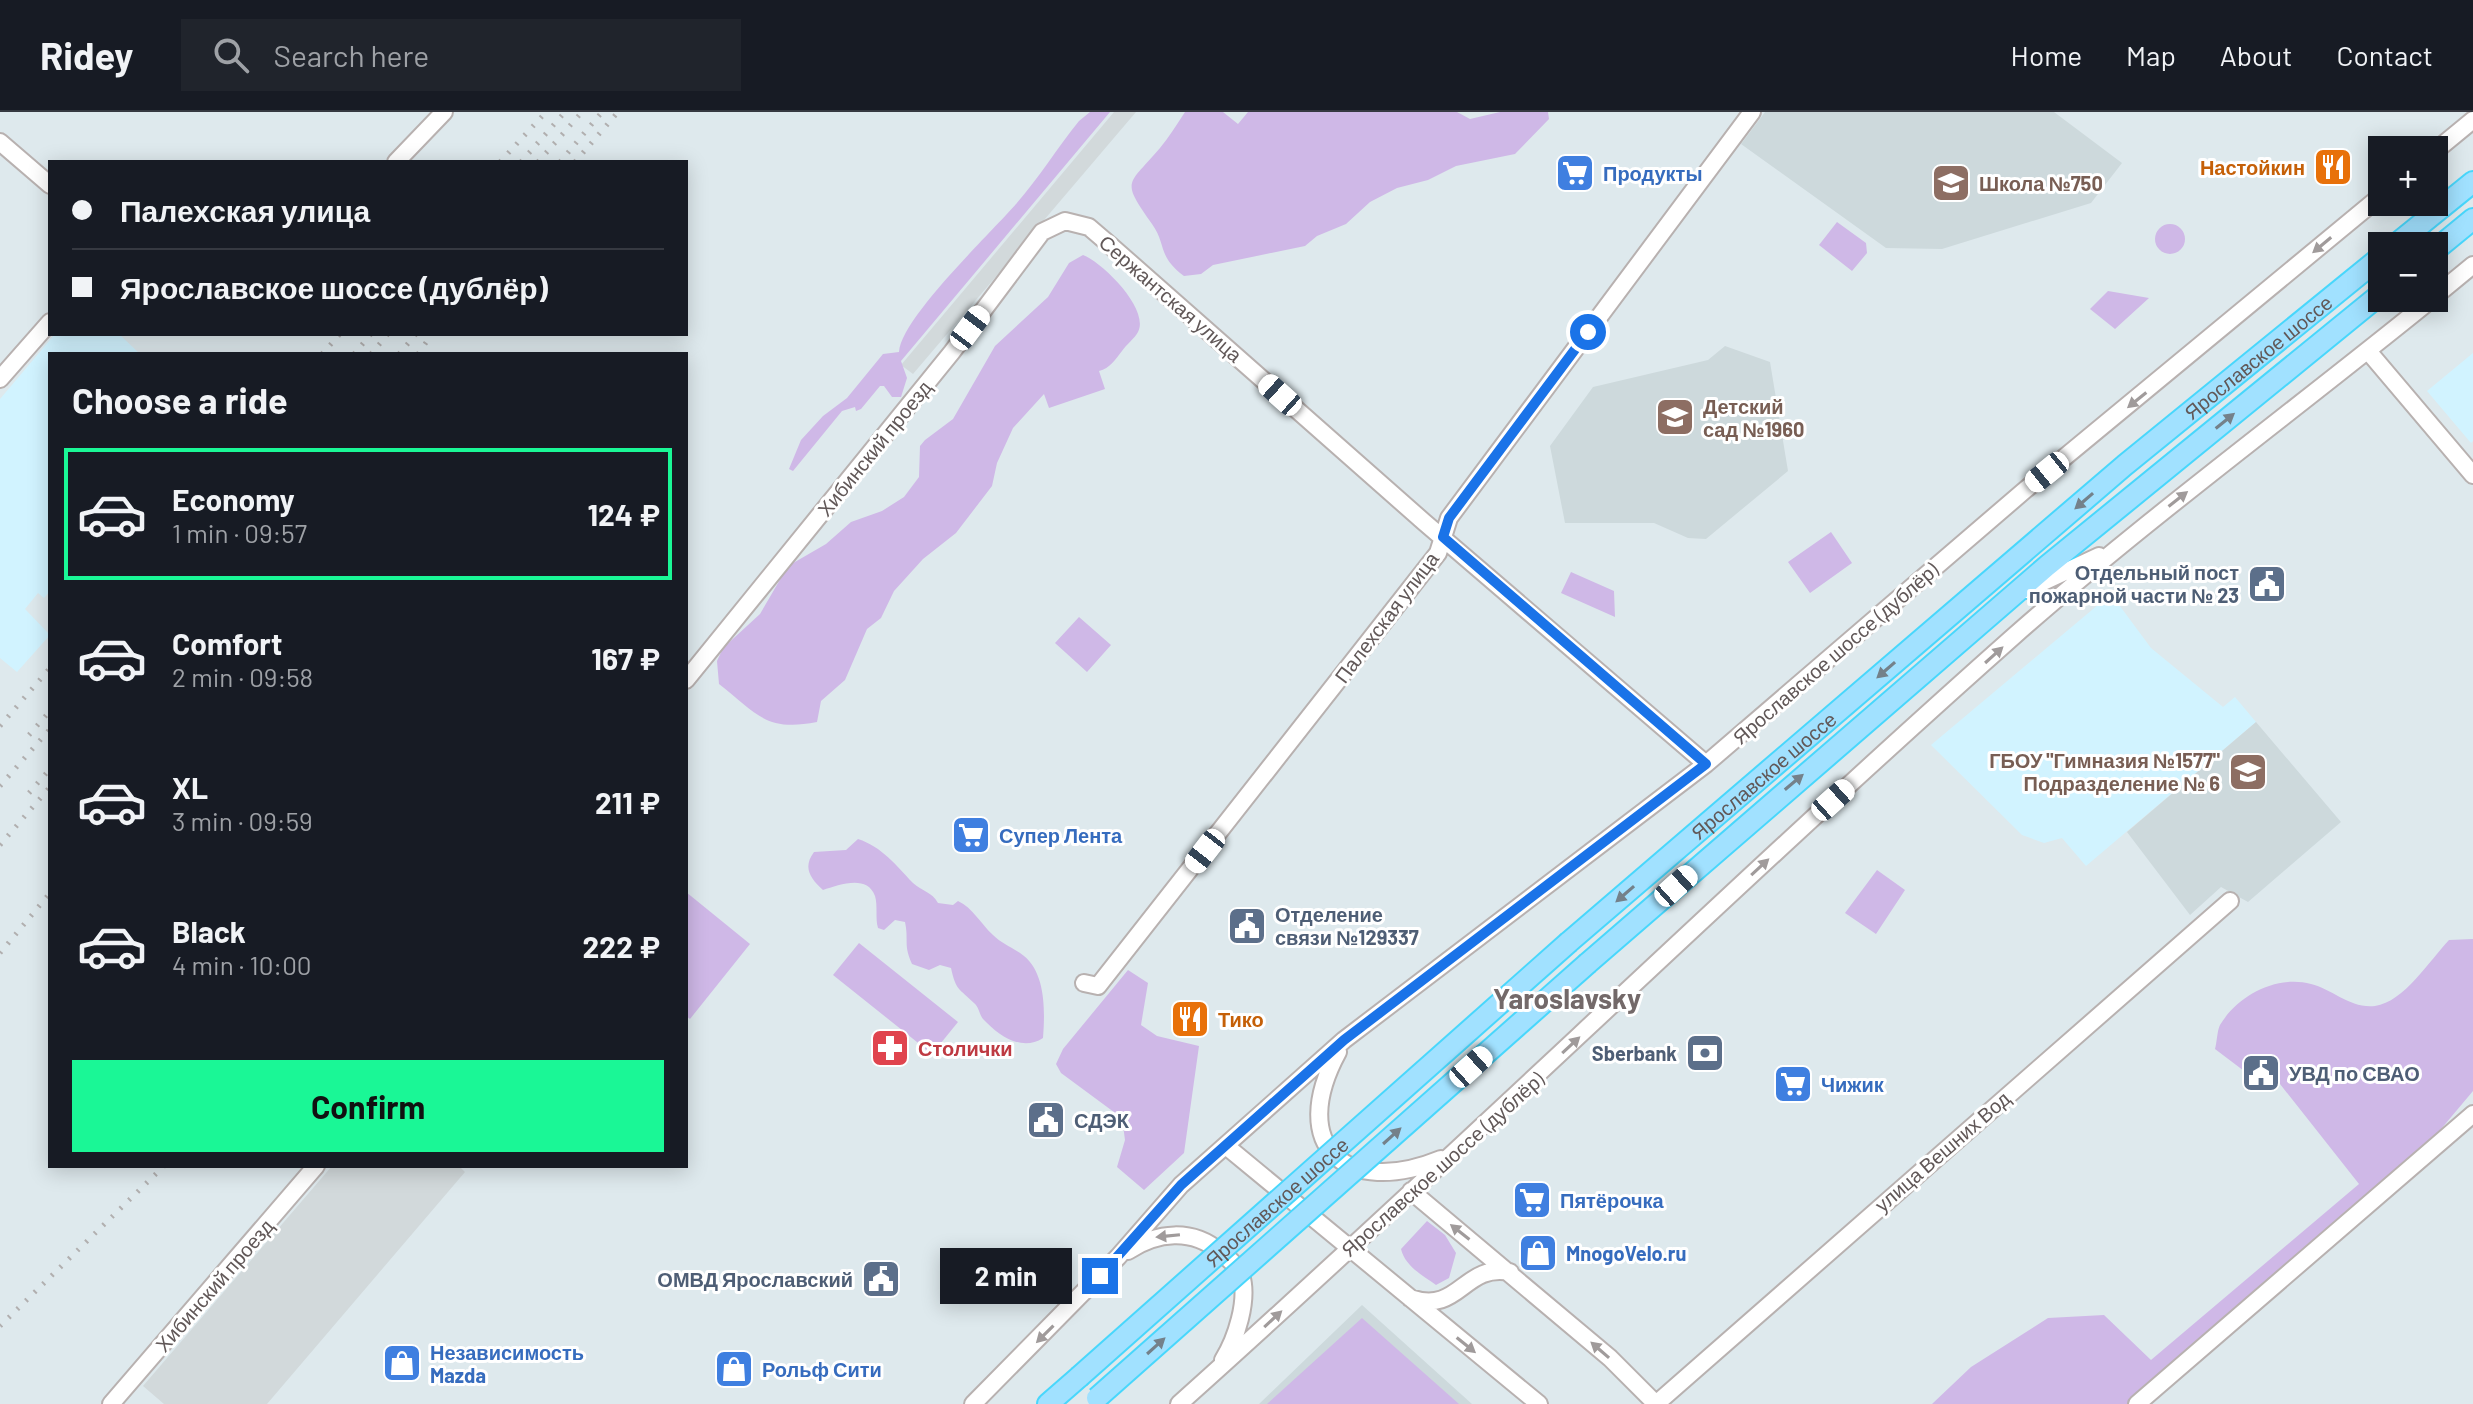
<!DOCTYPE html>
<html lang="en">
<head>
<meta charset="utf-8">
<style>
  body { margin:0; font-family:Barlow,sans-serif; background:#20242c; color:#f1f3f6; height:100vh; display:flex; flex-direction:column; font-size:30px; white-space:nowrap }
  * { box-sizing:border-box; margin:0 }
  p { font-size:26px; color:#9ea1a6 }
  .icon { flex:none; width:44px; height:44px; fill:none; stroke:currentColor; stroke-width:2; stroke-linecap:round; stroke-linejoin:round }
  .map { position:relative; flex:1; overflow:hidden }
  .panel { position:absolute; left:48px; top:240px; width:640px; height:816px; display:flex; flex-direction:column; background:#171b24; border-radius:0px; box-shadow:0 4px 20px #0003 }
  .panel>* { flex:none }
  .banner { position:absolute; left:48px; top:48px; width:640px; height:176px; border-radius:0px; box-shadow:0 4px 20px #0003; display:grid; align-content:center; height:176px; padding:0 24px; background:#171b24 }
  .tools { position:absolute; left:2368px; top:24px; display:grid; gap:16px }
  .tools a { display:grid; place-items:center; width:80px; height:80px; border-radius:0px; background:#171b24; box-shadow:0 4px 20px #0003; font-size:40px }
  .end { position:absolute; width:36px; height:36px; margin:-18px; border:10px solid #1a73e8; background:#fff; box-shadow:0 0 0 4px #fff }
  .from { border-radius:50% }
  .bubble { position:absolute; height:56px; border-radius:0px; background:#171b24; box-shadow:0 4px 20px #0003; font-size:26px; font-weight:700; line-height:56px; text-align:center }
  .car { position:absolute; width:24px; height:48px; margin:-24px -12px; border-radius:10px; box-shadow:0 0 6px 2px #0007; background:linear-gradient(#fff 24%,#345 0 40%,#fff 0 76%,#345 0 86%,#fff 0) }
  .banner b { display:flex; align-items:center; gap:28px; height:76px; font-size:30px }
  .banner b+b { border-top:2px solid #363941 }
  .banner i { width:20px; height:20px; background:#f1f3f6 }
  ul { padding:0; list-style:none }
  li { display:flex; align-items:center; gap:24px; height:132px; margin:0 16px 12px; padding:0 8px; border:4px solid transparent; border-radius:0px }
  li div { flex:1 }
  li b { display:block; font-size:30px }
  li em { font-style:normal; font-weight:700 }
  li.on { border-color:#1af796 }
  li>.icon { width:72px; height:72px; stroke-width:1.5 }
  h2 { padding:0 24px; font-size:36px; line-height:96px }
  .primary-button { display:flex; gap:16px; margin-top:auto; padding:16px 24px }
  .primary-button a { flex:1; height:92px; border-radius:0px; background:#1af796; color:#111; font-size:32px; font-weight:700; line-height:92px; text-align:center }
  header { display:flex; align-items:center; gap:48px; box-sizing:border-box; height:112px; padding:0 40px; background:#171b24; border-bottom:2px solid #363941 }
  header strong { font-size:38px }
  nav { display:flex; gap:44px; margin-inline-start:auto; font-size:28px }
  .search { width:560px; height:72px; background:#20242c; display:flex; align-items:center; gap:20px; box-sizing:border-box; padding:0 28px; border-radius:0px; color:#9ea1a6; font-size:30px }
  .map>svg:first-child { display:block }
  .commercial { fill:#d1f3ff }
  .industrial { fill:#d2d9db }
  .education { fill:#cdd9dc }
  .green { fill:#cfb8e7 }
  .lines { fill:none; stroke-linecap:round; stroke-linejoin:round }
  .minor-casing { stroke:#b8b1b0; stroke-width:20 }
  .major-casing { stroke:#48d7fc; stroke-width:24 }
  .minor { stroke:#fff; stroke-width:16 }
  .major { stroke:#a1e1ff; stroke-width:20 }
  .rail { stroke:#b1afaf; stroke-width:5; stroke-dasharray:2 10; stroke-linecap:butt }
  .major-bridge-casing { stroke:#48d7fc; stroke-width:24; stroke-linecap:butt }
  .major-bridge { stroke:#a1e1ff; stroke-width:20 }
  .oneway { fill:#a09b9b }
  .oneway2 { fill:#74818a }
  .route { stroke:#1a73e8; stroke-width:10 }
  .labels { text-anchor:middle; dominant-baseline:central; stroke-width:6; stroke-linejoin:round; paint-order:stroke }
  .food-label { font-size:20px; font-weight:bold; fill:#c56008; stroke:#fff; text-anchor:end }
  .shop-label { font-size:20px; font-weight:bold; fill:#366cbe; stroke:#fff; text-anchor:start }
  .education-label { font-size:20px; font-weight:bold; fill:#785e54; stroke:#fff; text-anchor:start }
  .street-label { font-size:20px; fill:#615858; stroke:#fff }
  .service-label { font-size:20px; font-weight:bold; fill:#4e5e75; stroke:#fff; text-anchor:end }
  .health-label { font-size:20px; font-weight:bold; fill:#be3a42; stroke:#fff; text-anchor:start }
  .district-label { font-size:28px; font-weight:bold; fill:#736969; stroke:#fff }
</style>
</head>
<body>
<header>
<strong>Ridey</strong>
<div class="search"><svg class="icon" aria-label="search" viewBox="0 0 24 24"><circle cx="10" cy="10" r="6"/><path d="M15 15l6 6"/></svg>Search here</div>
<nav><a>Home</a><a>Map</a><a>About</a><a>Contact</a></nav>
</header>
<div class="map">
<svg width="2473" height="1292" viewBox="0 0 2473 1292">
  <rect width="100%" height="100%" fill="#dee9ed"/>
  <path class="commercial" d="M55,222H119L140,242H50V479L44,486L38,481L25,497L50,523L17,560L0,546V287Z
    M2473,241V329L2471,331L2427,279Z
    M2111,482L2151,536L2223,595L2235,585L2256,610L2086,754L2062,726L2044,731L2022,723L1931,633Z"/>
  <path class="industrial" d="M1114,0H1136L913,262L901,253Z
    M332,1054H459L465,1060L267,1292H164L143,1274Z"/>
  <path class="education" d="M1765,0H2054L2122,51L2091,91L1942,137L1886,136L1741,32Z
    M1725,234L1770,250L1788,359L1706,427L1688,426L1654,411H1565L1550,334L1593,275L1708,248Z
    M2256,610L2341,710L2248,790L2221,775L2190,803L2127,720Z
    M1362,1193L1472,1292H1259Z"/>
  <path class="green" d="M1090,0H1110L901,249L907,266L901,285H892L884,274H880L861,297L856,299L855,295L842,299L793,359L789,357L801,328L823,304L847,286L883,242L899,240C901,206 991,121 1016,92C1039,66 1057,36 1079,9Z
    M1185,0H1223L1238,12L1248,0H1457L1470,7L1500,0H1548L1549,7L1515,42L1456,54L1428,68L1397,76L1370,90L1346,112L1317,124L1305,134L1213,153L1201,162L1184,164C1157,144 1167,133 1152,112C1120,67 1128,74 1160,36C1169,25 1177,12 1185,0Z
    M1837,110L1866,131L1867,141L1852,159L1819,133Z
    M2155 127a15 15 0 1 1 30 0a15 15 0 1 1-30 0Z
    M1083,143C1102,150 1150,197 1138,220C1135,226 1126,233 1122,239C1115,248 1110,256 1099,259L1105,277L1049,296L1044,282L1013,316L997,351L992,374L956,421L923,447L894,479L881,506L867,517L845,568L821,589L817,610C766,620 757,602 719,572L717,549L723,536L760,502L788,454L826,432L851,410L882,399L904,385L919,365L920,334L925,328L953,307L995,234L1048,185L1069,151Z
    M2108,179L2149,186L2115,217L2090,197Z
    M1831,420L1852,451L1810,481L1788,450Z
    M1571,460L1614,479L1615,505L1561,481Z
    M1079,505L1111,533L1087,560L1055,531Z
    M858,727C882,735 896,753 913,771C922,779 932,780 938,791L953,793L958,789C973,796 980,811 993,823C1002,832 1014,836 1024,844C1046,862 1045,900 1043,926C1022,940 999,924 983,907C979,902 979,895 974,891C959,876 956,879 951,856L940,853L929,858L912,852C903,832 909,829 905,810L895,808L884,818L878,816C875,806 878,794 875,784C867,762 839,773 823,778C811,767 802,756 814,740L846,738Z
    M1877,758L1905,778L1876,822L1845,801Z
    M686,780L750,832L690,907L686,904Z
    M2473,827V979L2420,1042L2133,1292H1932L1971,1255L2048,1206L2104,1203L2151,1248L2359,1072L2280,972L2252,965L2215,937C2217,930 2217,919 2220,913C2238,883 2277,863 2311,872C2332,877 2351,897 2375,894C2404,890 2430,848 2449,828Z
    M859,831L958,910L932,942L833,863Z
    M1128,858L1148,871L1141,913L1157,924L1199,934L1184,1041L1144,1078L1117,1055L1125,1028L1122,1006L1061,961L1056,952L1063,937Z
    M1427,1109L1445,1123L1456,1141L1449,1166L1436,1173C1422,1163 1405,1154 1401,1137Z
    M1362,1206L1459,1292H1267Z"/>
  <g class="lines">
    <g class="minor-casing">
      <path id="minor" d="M0,30L50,73
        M2434,40L2473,8
        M396,50L444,0
        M2434,185L2473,153
        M2368,239L2473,363
        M0,267L50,210
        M2026,478L2099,444
        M686,568L952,240L1042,120L1065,109L1089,115L1110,133L1424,410L1706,652
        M1084,871L1098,874L1438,441L1449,406L1752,0
        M1338,940C1287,1034 1346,1086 1441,1047
        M1226,1034L1539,1292
        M1411,1079L1610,1246L1656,1292
        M1128,1139C1157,1120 1192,1116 1220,1140C1228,1146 1237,1153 1241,1163C1249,1188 1236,1227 1223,1248
        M1410,1186C1460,1203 1463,1151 1510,1160
        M111,1292L316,1054
        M973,1292L1118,1145L1181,1073L1344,928L1706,652L2025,378L2382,83
        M1179,1292C1461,1040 1731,775 2014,524C2149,405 2294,299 2433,186
        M1656,1292L2230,789
        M2137,1292L2473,1002"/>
    </g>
    <g class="major-casing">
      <g id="major">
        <path d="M2394,134L2473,70"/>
        <path d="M2434,139L2473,107"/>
        <path id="s1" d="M1569,830L2125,353L2382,144"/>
        <path d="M1588,851L2047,454L2382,181"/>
        <path d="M1048,1292L1079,1265"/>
      </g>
    </g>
    <use href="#minor" class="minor"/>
    <use href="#major" class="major"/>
    <path class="rail" d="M500,50L546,0
      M521,50L565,0
      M538,50L582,0
      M560,50L602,0
      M575,50L618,0
      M322,242L340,222
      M354,242L371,222
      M371,242L388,222
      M399,242L416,222
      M418,242L432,222
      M0,614L50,556
      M29,623L50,599
      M0,674L50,617
      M29,681L50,657
      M0,733L50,675
      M0,841L50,781
      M0,1214L164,1054"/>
    <g class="major-bridge-casing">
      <g id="major-bridge">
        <path id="s2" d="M1079,1265L1569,830"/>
        <path d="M1097,1286L1588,851"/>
      </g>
    </g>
    <use href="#major-bridge" class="major-bridge"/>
  </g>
  <defs><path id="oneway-solid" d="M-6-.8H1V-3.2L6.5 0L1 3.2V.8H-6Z" transform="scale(2)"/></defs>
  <g class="oneway">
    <use href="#oneway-solid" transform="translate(2322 133) rotate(140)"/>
    <use href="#oneway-solid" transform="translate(2137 288) rotate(141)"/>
    <use href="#oneway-solid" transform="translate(2178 387) rotate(-38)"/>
    <use href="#oneway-solid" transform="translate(1994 543) rotate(-42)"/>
    <use href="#oneway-solid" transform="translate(1760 755) rotate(-43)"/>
    <use href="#oneway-solid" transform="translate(1571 933) rotate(-43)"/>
    <use href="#oneway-solid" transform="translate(1460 1120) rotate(-142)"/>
    <use href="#oneway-solid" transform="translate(1168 1124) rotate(174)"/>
    <use href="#oneway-solid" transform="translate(1273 1207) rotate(-43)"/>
    <use href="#oneway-solid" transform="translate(1045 1222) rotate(135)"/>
    <use href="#oneway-solid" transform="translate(1466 1233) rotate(39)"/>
    <use href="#oneway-solid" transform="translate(1600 1238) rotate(-139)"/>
  </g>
  <g class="oneway2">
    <use href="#oneway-solid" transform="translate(2225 309) rotate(-39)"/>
    <use href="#oneway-solid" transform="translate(2084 389) rotate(139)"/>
    <use href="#oneway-solid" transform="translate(1886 558) rotate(139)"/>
    <use href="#oneway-solid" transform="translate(1794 670) rotate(-40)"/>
    <use href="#oneway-solid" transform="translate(1625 782) rotate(139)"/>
    <use href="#oneway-solid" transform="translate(1392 1024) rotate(-42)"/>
    <use href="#oneway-solid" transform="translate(1156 1234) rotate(-42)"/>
  </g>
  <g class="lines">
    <path class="route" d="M1100,1164L1181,1073L1344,928L1706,652L1443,425L1449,406L1588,220"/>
  </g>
  <defs>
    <g id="restaurant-square" transform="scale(2)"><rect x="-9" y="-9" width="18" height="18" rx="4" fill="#e8710a" stroke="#fff"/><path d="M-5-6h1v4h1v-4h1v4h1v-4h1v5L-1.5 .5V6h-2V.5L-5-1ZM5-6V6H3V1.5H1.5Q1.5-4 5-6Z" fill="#fff"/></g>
    <g id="supermarket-square" transform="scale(2)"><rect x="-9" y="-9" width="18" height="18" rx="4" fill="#3f7fe0" stroke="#fff"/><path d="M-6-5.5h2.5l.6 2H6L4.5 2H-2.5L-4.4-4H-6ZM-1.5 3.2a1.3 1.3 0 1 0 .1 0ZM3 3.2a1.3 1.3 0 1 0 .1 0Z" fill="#fff"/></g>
    <g id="school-square" transform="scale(2)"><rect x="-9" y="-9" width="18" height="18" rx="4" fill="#8d6e63" stroke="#fff"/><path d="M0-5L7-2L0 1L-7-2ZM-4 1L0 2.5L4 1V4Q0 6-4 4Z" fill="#fff"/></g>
    <g id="civic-square" transform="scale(2)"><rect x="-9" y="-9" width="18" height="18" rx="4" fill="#5c6f8a" stroke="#fff"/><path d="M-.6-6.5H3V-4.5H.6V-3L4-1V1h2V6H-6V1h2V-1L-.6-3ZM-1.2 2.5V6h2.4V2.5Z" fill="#fff"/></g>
    <g id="pharmacy-square" transform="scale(2)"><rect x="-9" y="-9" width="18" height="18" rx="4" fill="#e0444e" stroke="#fff"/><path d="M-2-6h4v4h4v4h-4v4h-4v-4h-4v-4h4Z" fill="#fff"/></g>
    <g id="bank-square" transform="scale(2)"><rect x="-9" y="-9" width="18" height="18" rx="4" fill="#5c6f8a" stroke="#fff"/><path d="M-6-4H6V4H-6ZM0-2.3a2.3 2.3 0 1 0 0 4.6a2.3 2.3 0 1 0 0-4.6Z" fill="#fff"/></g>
    <g id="shop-square" transform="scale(2)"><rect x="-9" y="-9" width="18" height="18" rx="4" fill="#3f7fe0" stroke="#fff"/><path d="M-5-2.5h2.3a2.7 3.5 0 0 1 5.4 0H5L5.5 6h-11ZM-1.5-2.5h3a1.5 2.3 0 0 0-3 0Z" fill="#fff"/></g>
  </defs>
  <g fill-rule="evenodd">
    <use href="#restaurant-square" x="2333" y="55"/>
    <use href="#supermarket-square" x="1575" y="61"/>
    <use href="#school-square" x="1951" y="71"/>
    <use href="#school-square" x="1675" y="305"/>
    <use href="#civic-square" x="2267" y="472"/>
    <use href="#school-square" x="2248" y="660"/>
    <use href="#supermarket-square" x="971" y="723"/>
    <use href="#civic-square" x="1247" y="814"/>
    <use href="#restaurant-square" x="1190" y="907"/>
    <use href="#pharmacy-square" x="890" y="936"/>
    <use href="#bank-square" x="1705" y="941"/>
    <use href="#civic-square" x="2261" y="961"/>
    <use href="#supermarket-square" x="1793" y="972"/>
    <use href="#civic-square" x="1046" y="1008"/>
    <use href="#supermarket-square" x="1532" y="1088"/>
    <use href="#shop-square" x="1538" y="1141"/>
    <use href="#civic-square" x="881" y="1167"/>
    <use href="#shop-square" x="402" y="1251"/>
    <use href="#shop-square" x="734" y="1257"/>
  </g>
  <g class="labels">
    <g class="food-label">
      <text x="2305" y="55">Настойкин</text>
      <text x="1218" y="907" text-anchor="start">Тико</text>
    </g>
    <g class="shop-label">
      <text x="1603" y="61">Продукты</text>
      <text x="999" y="723">Супер Лента</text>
      <text x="1821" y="972">Чижик</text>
      <text x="1560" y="1088">Пятёрочка</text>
      <text x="1566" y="1141">MnogoVelo.ru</text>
      <text x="430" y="1240">Независимость<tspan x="430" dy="23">Mazda</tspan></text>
      <text x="762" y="1257">Рольф Сити</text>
    </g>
    <g class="education-label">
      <text x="1979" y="71">Школа №750</text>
      <text x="1703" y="294">Детский<tspan x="1703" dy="23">сад №1960</tspan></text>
      <text x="2220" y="648" text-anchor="end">ГБОУ "Гимназия №1577"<tspan x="2220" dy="23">Подразделение № 6</tspan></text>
    </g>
    <g class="street-label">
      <text transform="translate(1171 186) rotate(41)">Сержантская улица</text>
      <text stroke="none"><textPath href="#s1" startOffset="904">Ярославское шоссе</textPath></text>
      <text transform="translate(874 336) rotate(-51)">Хибинский проезд</text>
      <text transform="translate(1386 505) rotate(-53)">Палехская улица</text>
      <text transform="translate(1835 541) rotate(-41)">Ярославское шоссе (дублёр)</text>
      <text stroke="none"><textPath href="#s1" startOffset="256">Ярославское шоссе</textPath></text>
      <text transform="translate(1942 1039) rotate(-41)">улица Вешних Вод</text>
      <text transform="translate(1442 1052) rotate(-42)">Ярославское шоссе (дублёр)</text>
      <text stroke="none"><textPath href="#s2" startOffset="264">Ярославское шоссе</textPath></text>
      <text transform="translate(214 1173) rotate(-49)">Хибинский проезд</text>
    </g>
    <g class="service-label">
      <text x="2239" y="460">Отдельный пост<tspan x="2239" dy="23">пожарной части № 23</tspan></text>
      <text x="1275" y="802" text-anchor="start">Отделение<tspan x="1275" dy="23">связи №129337</tspan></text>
      <text x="1677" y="941">Sberbank</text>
      <text x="2289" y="961" text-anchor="start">УВД по СВАО</text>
      <text x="1074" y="1008" text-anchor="start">СДЭК</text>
      <text x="853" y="1167">ОМВД Ярославский</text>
    </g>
    <g class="health-label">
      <text x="918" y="936">Столички</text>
    </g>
    <g class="district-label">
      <text x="1567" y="886">Yaroslavsky</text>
    </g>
  </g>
</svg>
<div class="tools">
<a>+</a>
<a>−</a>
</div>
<i class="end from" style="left:1588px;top:220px"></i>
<i class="end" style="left:1100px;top:1164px"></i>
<div class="bubble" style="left:940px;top:1136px;width:132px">2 min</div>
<i class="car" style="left:970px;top:216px;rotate:37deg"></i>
<i class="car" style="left:1280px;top:283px;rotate:312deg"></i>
<i class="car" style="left:2047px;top:360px;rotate:231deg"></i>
<i class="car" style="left:1833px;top:688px;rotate:48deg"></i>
<i class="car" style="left:1205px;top:739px;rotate:218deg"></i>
<i class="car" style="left:1676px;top:774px;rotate:48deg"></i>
<i class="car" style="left:1471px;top:955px;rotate:48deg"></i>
<div class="banner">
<b><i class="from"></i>Палехская улица</b>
<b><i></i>Ярославское шоссе (дублёр)</b>
</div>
<section class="panel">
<h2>Choose a ride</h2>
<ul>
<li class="on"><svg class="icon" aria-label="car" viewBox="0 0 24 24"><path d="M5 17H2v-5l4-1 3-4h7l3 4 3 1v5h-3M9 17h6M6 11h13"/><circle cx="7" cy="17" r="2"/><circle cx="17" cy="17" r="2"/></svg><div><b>Economy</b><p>1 min · 09:57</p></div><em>124 ₽</em></li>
<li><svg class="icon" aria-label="car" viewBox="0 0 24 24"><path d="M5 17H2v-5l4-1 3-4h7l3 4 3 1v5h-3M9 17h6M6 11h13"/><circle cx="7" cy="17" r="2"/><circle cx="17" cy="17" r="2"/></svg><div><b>Comfort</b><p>2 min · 09:58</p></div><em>167 ₽</em></li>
<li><svg class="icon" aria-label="car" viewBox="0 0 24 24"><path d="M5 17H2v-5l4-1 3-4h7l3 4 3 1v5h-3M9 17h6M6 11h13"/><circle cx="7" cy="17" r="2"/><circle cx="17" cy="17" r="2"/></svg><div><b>XL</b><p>3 min · 09:59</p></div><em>211 ₽</em></li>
<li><svg class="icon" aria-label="car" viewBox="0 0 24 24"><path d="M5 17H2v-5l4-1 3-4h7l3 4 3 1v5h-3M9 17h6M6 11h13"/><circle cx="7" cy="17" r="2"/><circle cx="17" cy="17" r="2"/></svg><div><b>Black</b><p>4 min · 10:00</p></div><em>222 ₽</em></li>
</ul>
<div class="primary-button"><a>Confirm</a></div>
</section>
</div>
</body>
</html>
